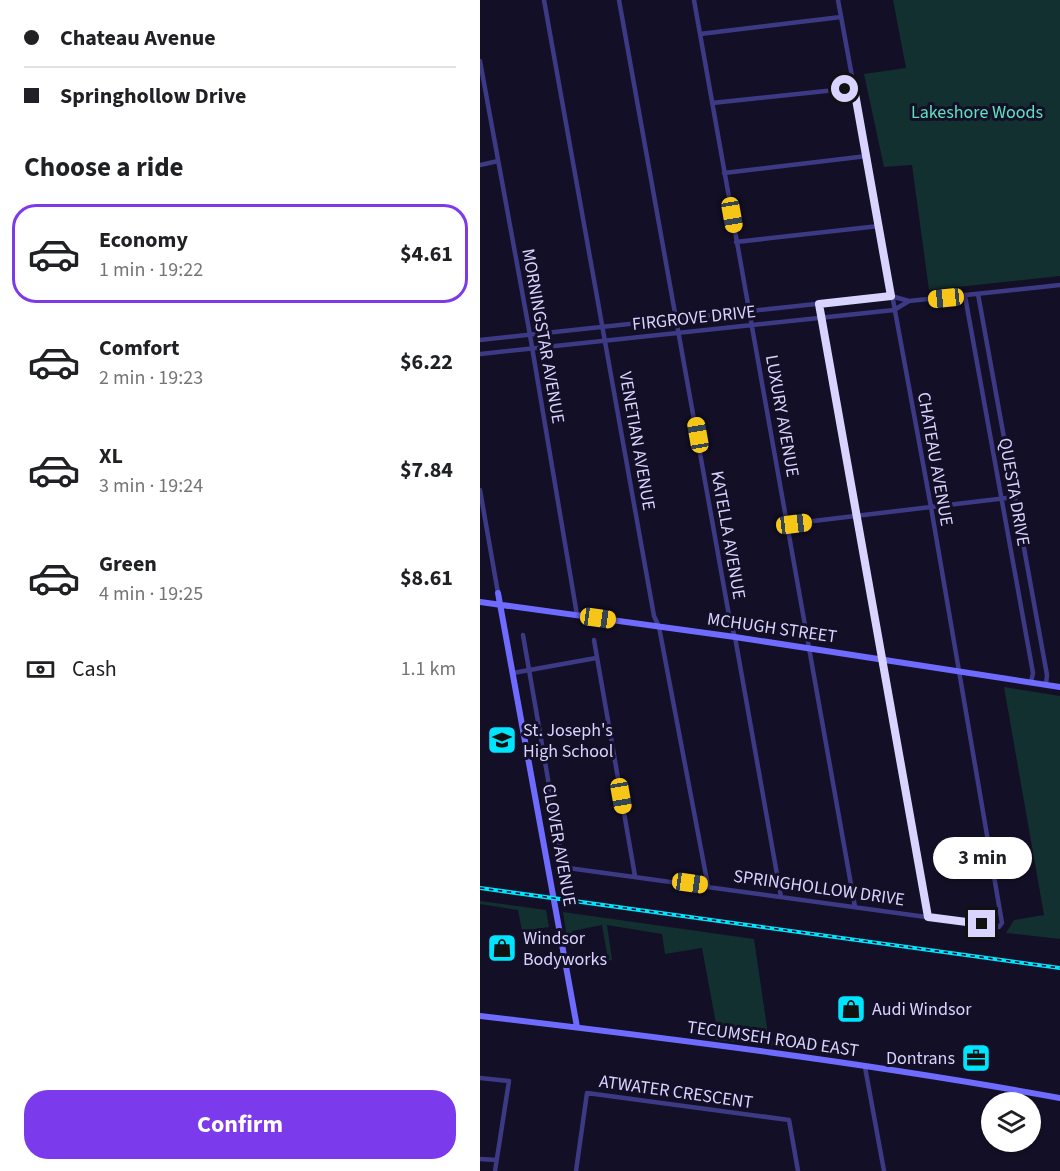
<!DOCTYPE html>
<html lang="en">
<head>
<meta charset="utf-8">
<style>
  body { margin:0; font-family:"Source Sans 3",sans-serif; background:#f2f2f2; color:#202124; height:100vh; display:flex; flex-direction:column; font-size:22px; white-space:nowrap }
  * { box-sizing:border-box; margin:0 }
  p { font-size:20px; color:#757577 }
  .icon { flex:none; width:33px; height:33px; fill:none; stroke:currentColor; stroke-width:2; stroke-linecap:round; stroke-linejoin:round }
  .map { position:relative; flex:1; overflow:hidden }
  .sheet { display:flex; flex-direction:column; background:#fff; width:480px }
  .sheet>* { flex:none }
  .top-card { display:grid; align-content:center; height:132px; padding:0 24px; background:#fff }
  .fabs { position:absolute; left:501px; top:1092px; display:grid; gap:12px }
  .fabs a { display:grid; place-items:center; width:60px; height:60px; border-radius:50%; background:#fff; box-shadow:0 2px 4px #0004; font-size:30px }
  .end { position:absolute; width:27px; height:27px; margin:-14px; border:8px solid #d9d4ff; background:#111; box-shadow:0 0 0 3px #111 }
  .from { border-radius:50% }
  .bubble { position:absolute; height:42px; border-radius:21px; background:#fff; box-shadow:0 2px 4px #0004; font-size:20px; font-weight:700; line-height:42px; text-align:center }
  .car { position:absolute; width:18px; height:36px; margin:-18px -9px; border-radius:8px; box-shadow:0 0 4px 2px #0007; background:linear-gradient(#f5c518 24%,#345 0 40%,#f5c518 0 76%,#345 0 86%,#f5c518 0) }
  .top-card b { display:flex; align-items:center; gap:21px; height:57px; font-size:22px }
  .top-card b+b { border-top:2px solid #e0e0e0 }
  .top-card i { width:15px; height:15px; background:#202124 }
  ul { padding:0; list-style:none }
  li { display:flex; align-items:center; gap:18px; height:99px; margin:0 12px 9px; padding:0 12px; border:3px solid transparent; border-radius:24px }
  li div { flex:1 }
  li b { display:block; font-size:22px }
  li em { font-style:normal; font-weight:700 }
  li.on { border-color:#7c3aed }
  li>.icon { width:54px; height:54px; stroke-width:1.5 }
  h2 { padding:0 24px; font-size:27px; line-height:72px }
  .pay { display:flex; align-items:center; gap:15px; height:66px; padding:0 24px; font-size:22px }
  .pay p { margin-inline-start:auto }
  .cta { display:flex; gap:12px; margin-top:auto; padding:12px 24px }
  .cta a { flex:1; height:69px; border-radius:24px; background:#7c3aed; color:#fff; font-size:24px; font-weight:700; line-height:69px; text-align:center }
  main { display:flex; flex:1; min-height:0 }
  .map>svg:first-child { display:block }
  .green { fill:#12302f }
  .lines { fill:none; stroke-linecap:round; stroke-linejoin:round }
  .street { stroke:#3d3a85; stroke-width:4.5 }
  .secondary { stroke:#6f6bff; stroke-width:6 }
  .rail-casing { stroke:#00e5ff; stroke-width:4 }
  .rail { stroke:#130f26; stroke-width:1.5; stroke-dasharray:4.5; stroke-linecap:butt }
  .route { stroke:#d9d4ff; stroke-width:8 }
  .labels { text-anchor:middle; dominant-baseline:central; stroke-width:6; stroke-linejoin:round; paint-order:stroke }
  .park-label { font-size:18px; fill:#5fe0c0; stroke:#130f26 }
  .street-label { font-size:18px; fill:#d9d4ff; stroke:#130f26 }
  .poi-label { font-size:18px; fill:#d9d4ff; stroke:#130f26; text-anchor:start }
</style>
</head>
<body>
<main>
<section class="sheet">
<div class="top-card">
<b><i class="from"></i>Chateau Avenue</b>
<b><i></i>Springhollow Drive</b>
</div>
<h2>Choose a ride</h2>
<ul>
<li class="on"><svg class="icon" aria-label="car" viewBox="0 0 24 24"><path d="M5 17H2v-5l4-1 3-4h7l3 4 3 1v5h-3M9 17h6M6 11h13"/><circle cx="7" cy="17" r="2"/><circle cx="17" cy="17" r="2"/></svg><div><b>Economy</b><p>1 min · 19:22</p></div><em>$4.61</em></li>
<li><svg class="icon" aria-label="car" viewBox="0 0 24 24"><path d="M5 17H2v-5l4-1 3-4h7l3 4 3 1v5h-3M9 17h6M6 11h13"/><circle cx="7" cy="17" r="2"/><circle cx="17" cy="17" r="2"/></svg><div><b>Comfort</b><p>2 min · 19:23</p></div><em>$6.22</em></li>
<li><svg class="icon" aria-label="car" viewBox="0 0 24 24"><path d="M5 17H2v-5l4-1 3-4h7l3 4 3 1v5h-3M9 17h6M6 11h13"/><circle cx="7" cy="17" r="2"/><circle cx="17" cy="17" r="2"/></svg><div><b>XL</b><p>3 min · 19:24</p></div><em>$7.84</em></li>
<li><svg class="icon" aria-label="car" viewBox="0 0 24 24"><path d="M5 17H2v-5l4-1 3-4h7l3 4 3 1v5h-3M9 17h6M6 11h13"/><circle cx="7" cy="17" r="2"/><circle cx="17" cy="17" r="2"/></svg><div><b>Green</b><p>4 min · 19:25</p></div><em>$8.61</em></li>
</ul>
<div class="pay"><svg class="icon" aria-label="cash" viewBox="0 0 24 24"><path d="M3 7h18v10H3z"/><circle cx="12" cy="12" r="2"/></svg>Cash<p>1.1 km</p></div>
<div class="cta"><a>Confirm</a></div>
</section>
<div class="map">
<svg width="580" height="1171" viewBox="0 0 580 1171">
  <rect width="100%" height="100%" fill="#130f26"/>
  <path class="green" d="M413,0H580V276L449,290L432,165L404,167L384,74L426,68Z
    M524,687L580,696V939L526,933L534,920L564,915Z
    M0,901L66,910L69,927L42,931L38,910L0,904Z
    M83,912L274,939L289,1041L327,1045L328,1049L236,1040L233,1035L232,1025L236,1024L222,948L185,954L182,934L127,925L132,960L116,963L115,957L127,954L122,925L92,931L94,948L88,945Z"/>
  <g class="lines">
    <path class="street" d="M64,0L174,616L179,627L228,886
      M139,0L250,621L255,637L301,897
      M214,0L375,907
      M220,34L361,17
      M0,61L50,335L97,615
      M232,103L374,88
      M0,165L18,161
      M244,173L387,156
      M256,242L399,226
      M498,294L567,675L566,684
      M485,296L553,673L551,682
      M339,304L448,917
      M0,340L411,296L429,301L580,285
      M0,354L414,310L429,301
      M0,490L18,593
      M308,524L535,497
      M43,635L82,860L88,868L519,927L522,923L451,507L358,0
      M114,640L155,876
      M33,673L116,658
      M385,1067L404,1171
      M0,1078L29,1081L15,1171
      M0,1159L16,1160
      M96,1171L107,1093L309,1120L318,1171"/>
    <path class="secondary" d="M18,593L97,1027
      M0,602L255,637L580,687
      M0,1016C194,1039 388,1063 580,1098"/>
    <g class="rail-casing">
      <path id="rail" d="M0,888L580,968"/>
    </g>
    <use href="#rail" class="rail"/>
  </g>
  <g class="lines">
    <path class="route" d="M365,89L374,88L411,296L339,304L448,917L502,924"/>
  </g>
  <defs>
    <g id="school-square" transform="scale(1.5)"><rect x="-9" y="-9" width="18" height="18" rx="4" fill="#00e5ff" stroke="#130f26"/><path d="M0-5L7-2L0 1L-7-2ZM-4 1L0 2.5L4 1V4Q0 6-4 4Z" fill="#111"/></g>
    <g id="shop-square" transform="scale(1.5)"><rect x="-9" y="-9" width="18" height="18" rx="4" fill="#00e5ff" stroke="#130f26"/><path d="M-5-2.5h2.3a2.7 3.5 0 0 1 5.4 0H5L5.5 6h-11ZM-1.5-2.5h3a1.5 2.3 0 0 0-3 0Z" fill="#111"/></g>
    <g id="office-square" transform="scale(1.5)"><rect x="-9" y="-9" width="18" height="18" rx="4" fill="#00e5ff" stroke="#130f26"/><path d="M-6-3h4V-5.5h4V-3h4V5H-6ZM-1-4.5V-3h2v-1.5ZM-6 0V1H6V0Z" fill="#111"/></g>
  </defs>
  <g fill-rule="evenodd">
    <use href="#school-square" x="22" y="740"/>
    <use href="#shop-square" x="22" y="948"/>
    <use href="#shop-square" x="371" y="1009"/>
    <use href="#office-square" x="496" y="1058"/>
  </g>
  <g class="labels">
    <g class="park-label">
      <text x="497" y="112">Lakeshore Woods</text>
    </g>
    <g class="street-label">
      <text transform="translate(214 318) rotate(-6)">FIRGROVE DRIVE</text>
      <text transform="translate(63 336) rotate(80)">MORNINGSTAR AVENUE</text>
      <text transform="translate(302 416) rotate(80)">LUXURY AVENUE</text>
      <text transform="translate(157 441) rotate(80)">VENETIAN AVENUE</text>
      <text transform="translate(455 459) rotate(80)">CHATEAU AVENUE</text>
      <text transform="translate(534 492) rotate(80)">QUESTA DRIVE</text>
      <text transform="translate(248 535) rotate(80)">KATELLA AVENUE</text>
      <text transform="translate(292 628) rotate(8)">MCHUGH STREET</text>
      <text transform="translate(79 845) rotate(80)">CLOVER AVENUE</text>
      <text transform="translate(339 888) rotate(8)">SPRINGHOLLOW DRIVE</text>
      <text transform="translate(293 1039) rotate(8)">TECUMSEH ROAD EAST</text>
      <text transform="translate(196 1092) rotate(8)">ATWATER CRESCENT</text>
    </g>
    <g class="poi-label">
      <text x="43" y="730">St. Joseph's<tspan x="43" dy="21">High School</tspan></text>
      <text x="43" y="938">Windsor<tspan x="43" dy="21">Bodyworks</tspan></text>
      <text x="392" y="1009">Audi Windsor</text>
      <text x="475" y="1058" text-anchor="end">Dontrans</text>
    </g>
  </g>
</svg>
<div class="fabs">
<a><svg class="icon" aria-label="layers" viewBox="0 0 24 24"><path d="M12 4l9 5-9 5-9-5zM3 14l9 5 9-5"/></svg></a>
</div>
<i class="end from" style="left:365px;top:89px"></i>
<i class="end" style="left:502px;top:924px"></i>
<div class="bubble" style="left:453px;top:837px;width:99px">3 min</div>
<i class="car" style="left:252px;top:215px;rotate:170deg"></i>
<i class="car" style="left:466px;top:298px;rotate:264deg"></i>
<i class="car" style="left:218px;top:435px;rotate:350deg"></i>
<i class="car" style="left:314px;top:524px;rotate:83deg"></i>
<i class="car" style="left:118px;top:618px;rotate:98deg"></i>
<i class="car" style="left:141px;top:796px;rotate:170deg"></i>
<i class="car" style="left:210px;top:883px;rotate:98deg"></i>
</div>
</main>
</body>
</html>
